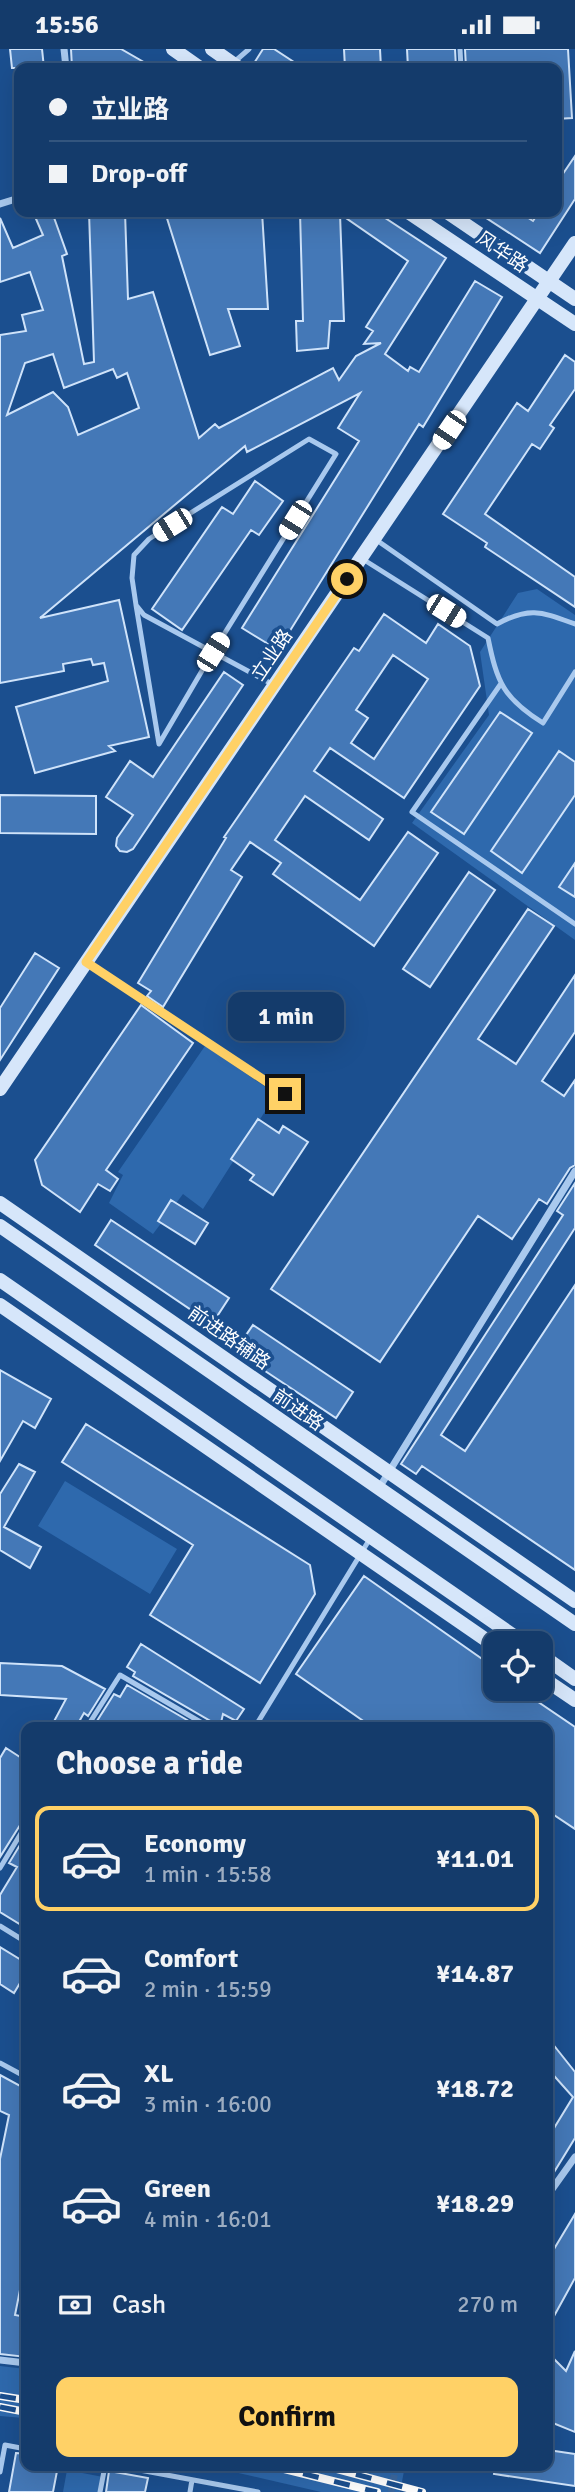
<!DOCTYPE html>
<html lang="en">
<head>
<meta charset="utf-8">
<style>
  body { margin:0; font-family:Signika,"Noto Sans SC",sans-serif; background:#214673; color:#f1f3f6; height:100vh; display:flex; flex-direction:column; font-size:26px; white-space:nowrap }
  * { box-sizing:border-box; margin:0 }
  p { font-size:23px; color:#9dadc1 }
  .icon { flex:none; width:38px; height:38px; fill:none; stroke:currentColor; stroke-width:2; stroke-linecap:round; stroke-linejoin:round }
  .map { position:relative; flex:1; overflow:hidden }
  .details { position:absolute; left:21px; top:1673px; width:532px; height:749px; display:flex; flex-direction:column; background:#143b6b; border-radius:14px; box-shadow:0 7px 28px #0002,0 0 0 2px #33557e }
  .details>* { flex:none }
  .banner { position:absolute; left:14px; top:14px; width:548px; height:154px; border-radius:14px; box-shadow:0 7px 28px #0002,0 0 0 2px #33557e; display:grid; align-content:center; height:154px; padding:0 35px; background:#143b6b }
  .tools { position:absolute; left:483px; top:1582px; display:grid; gap:14px }
  .tools a { display:grid; place-items:center; width:70px; height:70px; border-radius:14px; background:#143b6b; box-shadow:0 7px 28px #0002,0 0 0 2px #33557e; font-size:35px }
  .end { position:absolute; width:32px; height:32px; margin:-16px; border:9px solid #ffd166; background:#111; box-shadow:0 0 0 4px #111 }
  .from { border-radius:50% }
  .bubble { position:absolute; height:49px; border-radius:14px; background:#143b6b; box-shadow:0 7px 28px #0002,0 0 0 2px #33557e; font-size:23px; font-weight:800; line-height:49px; text-align:center }
  .car { position:absolute; width:21px; height:42px; margin:-21px -10px; border-radius:9px; box-shadow:0 0 5px 2px #0007; background:linear-gradient(#fff 24%,#345 0 40%,#fff 0 76%,#345 0 86%,#fff 0) }
  .banner b { display:flex; align-items:center; gap:24px; height:66px; font-size:26px }
  .banner b+b { border-top:2px solid #33557e }
  .banner i { width:18px; height:18px; background:#f1f3f6 }
  ul { padding:0; list-style:none }
  li { display:flex; align-items:center; gap:21px; height:105px; margin:0 14px 10px; padding:0 21px; border:4px solid transparent; border-radius:14px }
  li div { flex:1 }
  li b { display:block; font-size:26px }
  li em { font-style:normal; font-weight:800 }
  li.current { border-color:#ffd166 }
  li>.icon { width:63px; height:63px; stroke-width:1.5 }
  h2 { padding:0 35px; font-size:32px; line-height:84px }
  .pay { display:flex; align-items:center; gap:18px; height:77px; padding:0 35px; font-size:26px }
  .pay p { margin-inline-start:auto }
  .button { display:flex; gap:14px; margin-top:auto; padding:14px 35px }
  .button a { flex:1; height:80px; border-radius:14px; background:#ffd166; color:#111; font-size:28px; font-weight:800; line-height:80px; text-align:center }
  .status { display:flex; justify-content:space-between; align-items:center; height:49px; padding:0 35px; background:#143b6b; direction:ltr }
  .status svg { height:19px; fill:currentColor }
  .map>svg:first-child { display:block }
  .green { fill:#2e69ad }
  .building { fill:#4478b7; stroke:#cfe3fa; stroke-width:2; fill-rule:evenodd }
  .lines { fill:none; stroke-linecap:round; stroke-linejoin:round }
  .street-tunnel { stroke:#3d69a0; stroke-width:7; stroke-dasharray:7 3.5; stroke-linecap:butt }
  .lane { stroke:#a9c9ee; stroke-width:5 }
  .street { stroke:#a9c9ee; stroke-width:7 }
  .secondary { stroke:#d6e6fa; stroke-width:14 }
  .rail-casing { stroke:#fff; stroke-width:8 }
  .rail { stroke:#1b4f8f; stroke-width:5; stroke-dasharray:16; stroke-linecap:butt }
  .route { stroke:#ffd166; stroke-width:9 }
  .labels { text-anchor:middle; dominant-baseline:central; stroke-width:7; stroke-linejoin:round; paint-order:stroke }
  .street-label { font-size:19px; fill:#fff; stroke:#1b4f8f }
</style>
</head>
<body>
<div class="status"><b>15:56</b><svg viewBox="0 0 49 12"><path d="M0 12V9h3v3zM5 12V6h3v6zM10 12V3h3v9zM15 12V0h3v12zM26 1h20v11H26zM47 4h2v5h-2z"/></svg></div>
<div class="map">
<svg width="575" height="2443" viewBox="0 0 575 2443">
  <rect width="100%" height="100%" fill="#1b4f8f"/>
  <path class="green" d="M537,540L575,566V891L412,774L489,666L480,603L518,544Z
    M205,997L276,1045L203,1160L183,1145L153,1185L109,1154L123,1126L118,1123Z
    M65,1432L177,1500L150,1545L38,1477Z
    M0,2317L26,2320V2388L22,2387L24,2369L0,2367Z
    M208,2417H373V2419L404,2422L400,2443H321Z
    M67,2421L103,2428L100,2443H63Z"/>
  <path class="building" d="M10,0H42L44,19H12Z
    M71,0H121L154,19H72Z
    M263,0H274L303,19H251Z
    M344,0H380L381,19H345Z
    M407,0H455L456,19H408Z
    M465,0H568L572,69L556,70V19H466Z
    M575,107V150L540,204L477,163H519L533,172L539,163H556V135Z
    M33,163H52L67,205L62,207L84,315L94,313L89,163H125L128,250L153,243L199,389L215,375L219,379L333,319L339,331L356,307L381,294L364,295L373,282L366,278L408,212L340,165L344,272H330L328,299L297,302L296,272H303L300,163H376L446,209L385,305L408,322L410,318L419,323L475,232L502,248L423,378L419,375L278,601L242,579L359,392L338,379L360,344L247,403L245,397L40,569L119,551L149,688L109,697L115,702L35,724L16,658L108,632L104,614L93,616L91,610L63,615L64,622L0,634V286L26,282L22,266L43,261L30,223L0,233V169L13,199L43,186ZM53,305L64,339L113,320L117,329L127,324L139,359L78,386L68,358L53,343L7,366L25,314Z
    M165,163H262L268,260H228L240,297L210,306Z
    M565,306L575,313V340L550,376L554,379L540,400L532,395L485,465L575,528V558L485,498L487,494L443,465L517,354L528,362Z
    M255,432L283,452L259,486L251,481L182,581L152,560L222,458L233,465Z
    M384,565L426,594L438,575L470,597L480,637L404,749L330,699L314,722L383,770L369,791L305,747L275,791L360,851L408,783L438,804L374,897L273,825L281,814L250,793L231,821L242,828L163,958L147,947L151,942L138,934L226,789L224,788L354,599L359,602ZM393,606L428,630L374,710L351,694L368,669L356,661Z
    M224,623L243,636L133,800L127,803L120,802L116,797L117,789L133,766L106,748L130,712L153,728Z
    M500,663L532,684L464,785L431,763Z
    M559,702L575,713V746L522,824L491,802Z
    M0,746L96,747V785L0,784Z
    M575,814V848L559,838Z
    M469,823L495,841L430,938L403,920Z
    M528,860L554,877L478,990L516,1015L575,926V983L542,1032L564,1047L575,1031V1116L570,1119L547,1155L539,1150L512,1190L478,1167L380,1313L271,1240Z
    M35,904L59,919L0,1011V959Z
    M141,956L193,994L106,1121L118,1130L110,1142L98,1135L80,1163L42,1136L35,1111Z
    M258,1070L279,1084L283,1077L308,1093L273,1146L250,1131L254,1126L231,1110Z
    M575,1134V1179L441,1386L465,1402L575,1236V1521L422,1417L416,1425L401,1415L563,1166L557,1162Z
    M171,1151L208,1174L195,1195L158,1172Z
    M111,1171L229,1249L212,1275L95,1196Z
    M253,1276L353,1343L336,1369L235,1302Z
    M0,1321L51,1350L35,1379L23,1372L0,1412Z
    M86,1375L310,1516L315,1545L260,1634L150,1566L193,1496L62,1413Z
    M19,1415L35,1423L4,1478L41,1498L30,1519L0,1501V1445Z
    M364,1527L495,1619V1640H519L575,1678V1780L548,1762V1678H372L296,1625Z
    M141,1595L244,1660L236,1672L223,1665L220,1678H214L212,1673L133,1627L135,1623L127,1618Z
    M0,1614L62,1617L105,1640L88,1667L84,1664L76,1678H51L66,1650L0,1646Z
    M127,1636L199,1678H107L97,1672L114,1645L120,1648Z
    M6,1699L26,1712V1771L22,1773L0,1808V1709Z
    M26,1786V1879L0,1863V1846L17,1818L9,1814Z
    M0,1898L26,1914V1924L14,1944L0,1935Z
    M548,1989L575,2023V2089L548,2133V2089L573,2048L548,2020Z
    M0,2026L26,2040V2211L15,2266L26,2268V2308L0,2305V2110L9,2066L0,2062Z
    M575,2165V2229L548,2278V2210Z
    M575,2302V2383L548,2372V2304L566,2322Z
    M548,2401L575,2405V2437L494,2425L495,2417H548Z
    M16,2404L26,2405V2417H58L53,2443H9Z
    M109,2422L148,2429L145,2443H106Z"/>
  <g class="lines">
    <path class="street-tunnel" d="M391,2443L396,2417"/>
    <path class="lane" d="M460,0L461,19
      M233,14L249,0
      M375,490L497,575C530,557 542,563 575,575
      M361,509L488,589C497,633 503,649 543,674L575,623
      M136,556L159,695L213,603L336,405L309,390L149,490L134,506L132,529L136,556L144,566L272,635
      M500,636L412,763L575,875
      M89,915L285,1045
      M87,1678L120,1626L209,1678
      M255,1678L371,1488
      M0,1819L26,1776
      M0,1877L26,1893
      M0,2014L26,2028
      M118,2417L258,2443
      M0,2423L5,2396L26,2400
      M100,2443L105,2417
      M190,2443L192,2431"/>
    <path class="street" d="M64,0L66,19
      M0,155L19,149
      M379,1439L575,1122
      M548,2146L575,2108
      M0,2311L26,2314"/>
    <path class="secondary" d="M173,0L200,19
      M212,0L239,19
      M408,163L575,275
      M447,163L575,250
      M0,1040L575,194
      M0,1154L575,1552
      M0,1177L575,1575
      M0,1231L524,1594
      M0,1256L495,1597
      M541,1606L575,1630
      M541,1628L575,1651"/>
    <g class="rail-casing">
      <path id="rail" d="M0,2347L26,2351
        M0,2358L26,2363
        M272,2417L377,2443
        M325,2417L422,2443"/>
    </g>
    <use href="#rail" class="rail"/>
  </g>
  <g class="lines">
    <path class="route" d="M285,1045L86,913L347,530"/>
  </g>
  <g class="labels">
    <g class="street-label">
      <text transform="translate(502 203) rotate(34)">风华路</text>
      <text transform="translate(272 606) rotate(-56)">立业路</text>
      <text transform="translate(229 1289) rotate(35)">前进路辅路</text>
      <text transform="translate(298 1361) rotate(35)">前进路</text>
    </g>
  </g>
</svg>
<div class="tools">
<a><svg class="icon" aria-label="locate" viewBox="0 0 24 24"><circle cx="12" cy="12" r="6"/><path d="M12 2v4M12 18v4M2 12h4M18 12h4"/></svg></a>
</div>
<i class="end from" style="left:347px;top:530px"></i>
<i class="end" style="left:285px;top:1045px"></i>
<div class="bubble" style="left:228px;top:943px;width:116px">1 min</div>
<i class="car" style="left:449px;top:381px;rotate:214deg"></i>
<i class="car" style="left:295px;top:471px;rotate:212deg"></i>
<i class="car" style="left:172px;top:476px;rotate:238deg"></i>
<i class="car" style="left:446px;top:562px;rotate:122deg"></i>
<i class="car" style="left:213px;top:603px;rotate:32deg"></i>
<div class="banner">
<b><i class="from"></i>立业路</b>
<b><i></i>Drop-off</b>
</div>
<section class="details">
<h2>Choose a ride</h2>
<ul>
<li class="current"><svg class="icon" aria-label="car" viewBox="0 0 24 24"><path d="M5 17H2v-5l4-1 3-4h7l3 4 3 1v5h-3M9 17h6M6 11h13"/><circle cx="7" cy="17" r="2"/><circle cx="17" cy="17" r="2"/></svg><div><b>Economy</b><p>1 min · 15:58</p></div><em>¥11.01</em></li>
<li><svg class="icon" aria-label="car" viewBox="0 0 24 24"><path d="M5 17H2v-5l4-1 3-4h7l3 4 3 1v5h-3M9 17h6M6 11h13"/><circle cx="7" cy="17" r="2"/><circle cx="17" cy="17" r="2"/></svg><div><b>Comfort</b><p>2 min · 15:59</p></div><em>¥14.87</em></li>
<li><svg class="icon" aria-label="car" viewBox="0 0 24 24"><path d="M5 17H2v-5l4-1 3-4h7l3 4 3 1v5h-3M9 17h6M6 11h13"/><circle cx="7" cy="17" r="2"/><circle cx="17" cy="17" r="2"/></svg><div><b>XL</b><p>3 min · 16:00</p></div><em>¥18.72</em></li>
<li><svg class="icon" aria-label="car" viewBox="0 0 24 24"><path d="M5 17H2v-5l4-1 3-4h7l3 4 3 1v5h-3M9 17h6M6 11h13"/><circle cx="7" cy="17" r="2"/><circle cx="17" cy="17" r="2"/></svg><div><b>Green</b><p>4 min · 16:01</p></div><em>¥18.29</em></li>
</ul>
<div class="pay"><svg class="icon" aria-label="cash" viewBox="0 0 24 24"><path d="M3 7h18v10H3z"/><circle cx="12" cy="12" r="2"/></svg>Cash<p>270 m</p></div>
<div class="button"><a>Confirm</a></div>
</section>
</div>
</body>
</html>
